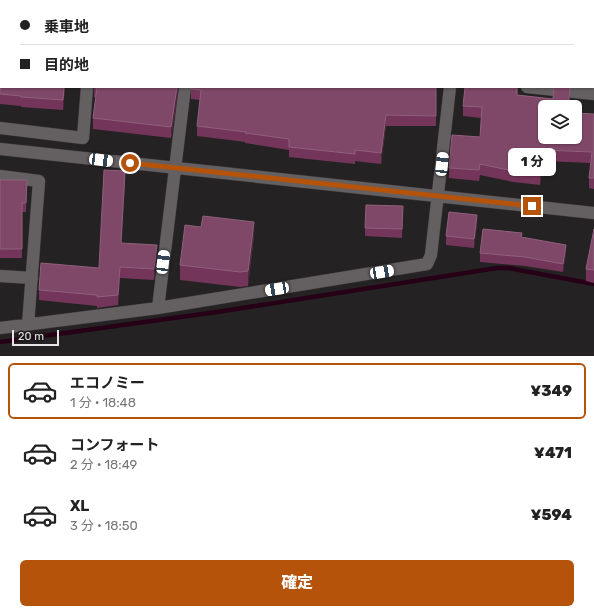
<!DOCTYPE html>
<html lang="ja">
<head>
<meta charset="utf-8">
<style>
  body { margin:0; font-family:Rubik,"Noto Sans JP",sans-serif; background:#f6f6f6; color:#222; height:100vh; display:flex; flex-direction:column; font-size:15px; white-space:nowrap }
  * { box-sizing:border-box; margin:0 }
  p { font-size:13px; color:#767676 }
  .icon { flex:none; width:22px; height:22px; fill:none; stroke:currentColor; stroke-width:2; stroke-linecap:round; stroke-linejoin:round }
  .map { position:relative; height:356px; overflow:hidden }
  .sheet { display:flex; flex-direction:column; background:#fff; flex:1 }
  .sheet>* { flex:none }
  .guide { position:absolute; left:0px; top:0px; width:594px; height:88px; box-shadow:0 1px 3px #0004; display:grid; align-content:center; height:88px; padding:0 20px; background:#fff }
  .buttons { position:absolute; left:538px; top:100px; display:grid; gap:8px }
  .buttons a { display:grid; place-items:center; width:44px; height:44px; border-radius:6px; background:#fff; box-shadow:0 1px 3px #0004; font-size:20px }
  .scale { position:absolute; left:12px; bottom:10px; width:47px; box-sizing:border-box; padding-left:4px; border:2px solid #e6e4e5; border-top:0; font-size:11px; line-height:14px; white-space:nowrap; color:#e6e4e5; -webkit-text-stroke:3px #1b191a; paint-order:stroke }
  .end { position:absolute; width:18px; height:18px; margin:-9px; border:5px solid #b45309; background:#fff; box-shadow:0 0 0 2px #fff }
  .from { border-radius:50% }
  .bubble { position:absolute; height:28px; border-radius:6px; background:#fff; box-shadow:0 1px 3px #0004; font-size:13px; font-weight:800; line-height:28px; text-align:center }
  .car { position:absolute; width:12px; height:24px; margin:-12px -6px; border-radius:5px; box-shadow:0 0 3px 1px #0007; background:linear-gradient(#fff 24%,#345 0 40%,#fff 0 76%,#345 0 86%,#fff 0) }
  .guide b { display:flex; align-items:center; gap:14px; height:38px; font-size:15px }
  .guide b+b { border-top:1px solid #e0e0e0 }
  .guide i { width:10px; height:10px; background:#222 }
  ul { padding:7px 0 0; list-style:none }
  li { display:flex; align-items:center; gap:12px; height:56px; margin:0 8px 6px; padding:0 12px; border:2px solid transparent; border-radius:6px }
  li div { flex:1 }
  li b { display:block; font-size:15px }
  li em { font-style:normal; font-weight:800 }
  li.current { border-color:#b45309 }
  li>.icon { width:36px; height:36px; stroke-width:1.5 }
  .cta { display:flex; gap:8px; margin-top:auto; padding:8px 20px }
  .cta a { flex:1; height:46px; border-radius:6px; background:#b45309; color:#fff; font-size:16px; font-weight:800; line-height:46px; text-align:center }
  .map>svg:first-child { display:block }
  .lines { fill:none; stroke-linecap:round; stroke-linejoin:round }
  .stream { stroke:#260017; stroke-width:4.5 }
  .minor-casing { stroke:#423f41; stroke-width:13 }
  .minor { stroke:#646062; stroke-width:12 }
  .wall { fill:#733559 }
  .shaded-wall { fill:#4e263d }
  .building { fill:#7f4868; stroke:#8f607b }
  .route { stroke:#b45309; stroke-width:5 }
</style>
</head>
<body>
<div class="map">
<svg width="594" height="356" viewBox="0 0 594 356">
  <rect width="100%" height="100%" fill="#252223"/>
  <g class="lines">
    <path class="stream" d="M0,342L217,312L497,268H508L594,284"/>
    <g class="minor-casing">
      <path id="minor" d="M164,1V0
        M327,1V0
        M435,1V0
        M462,1V0
        M0,30H1
        M527,87L594,94
        M0,128L83,138L87,87
        M0,149L594,213
        M0,176L39,181L28,325
        M0,276L32,278
        M158,308L185,87
        M0,328L158,308L427,264L431,255L450,87"/>
    </g>
    <use href="#minor" class="minor"/>
  </g>
  <path class="wall" d="M27,0H157V1H27Z
    M594,0V72H593V1Z
    M0,65L1,87H65L63,110L21,107V106L0,104Z
    M94,87H179L171,138L93,129V118L96,97H94Z
    M191,87H436V126H386L381,164L355,161V164L289,157V150L245,143V142L197,136V126L200,100L191,99Z
    M518,95L553,99H570L545,137L594,114V189L589,188V178L591,163L543,161L540,185L513,182L480,175L479,181L449,178V168L480,137L481,118L463,116V106Z
    M0,180H27L26,212H22V258H0Z
    M125,182L121,243L157,256L154,280L120,278L118,305L97,308V306L39,300V290L99,268Z
    M403,215L402,238L365,236V228Z
    M477,224L474,248L446,245V236Z
    M594,229V283L586,281V269Z
    M254,236L248,286L240,287L180,280V265Z
    M522,237L566,253L563,272L525,266L480,262V253Z"/>
  <path class="shaded-wall" d="M64,87H65L63,110V100Z
    M177,87H179L171,138V127Z
    M517,87H518L517,106Z
    M570,88V99L569,107H568Z
    M386,115V126L381,164V153Z
    M543,150V161L540,185V174Z
    M125,171V182L121,254V243Z
    M477,215V224L474,248V239Z
    M254,222V236L248,286V271Z
    M157,245V256L154,280V269Z
    M566,245V253L563,272V264Z
    M120,267V278L118,305V295Z"/>
  <path class="building" d="M58,0H157V1H58Z
    M469,0H594V61H593V1H469Z
    M0,65H1V87H64L63,100L21,97V96L0,94Z
    M97,87H177L171,127L93,118Z
    M191,87H436V116L386,115L381,153L355,150V154L289,147V139L245,133L246,132L197,126L201,90L191,89Z
    M465,87H517V95L553,99L554,87L570,88L568,107H545V137H575V113L594,114V178H589L592,152L543,150L540,174L513,171L480,164L479,170L449,168L452,135L480,137L482,107L463,106Z
    M104,170L125,171L121,243L157,245L154,269L120,267L118,295L97,297V295L39,290L41,263L99,268Z
    M0,180H27L26,203H22V249H0Z
    M366,205L403,206L402,229L365,228Z
    M449,212L477,215L474,239L446,236Z
    M203,216L254,222L248,271L240,272L180,265L185,225L201,227Z
    M483,229L522,233L521,237L566,245L563,264L525,257L480,253Z
    M594,229V270L586,269Z"/>
  <g class="lines">
    <path class="route" d="M130,163L532,206"/>
  </g>
</svg>
<div class="buttons">
<a><svg class="icon" aria-label="layers" viewBox="0 0 24 24"><path d="M12 4l9 5-9 5-9-5zM3 14l9 5 9-5"/></svg></a>
</div>
<div class="scale">20 m</div>
<i class="end from" style="left:130px;top:163px"></i>
<i class="end" style="left:532px;top:206px"></i>
<div class="bubble" style="left:508px;top:148px;width:48px">1 分</div>
<i class="car" style="left:101px;top:160px;rotate:97deg"></i>
<i class="car" style="left:442px;top:164px;rotate:6deg"></i>
<i class="car" style="left:163px;top:262px;rotate:7deg"></i>
<i class="car" style="left:382px;top:272px;rotate:80deg"></i>
<i class="car" style="left:277px;top:289px;rotate:261deg"></i>
<div class="guide">
<b><i class="from"></i>乗車地</b>
<b><i></i>目的地</b>
</div>
</div>
<section class="sheet">
<ul>
<li class="current"><svg class="icon" aria-label="car" viewBox="0 0 24 24"><path d="M5 17H2v-5l4-1 3-4h7l3 4 3 1v5h-3M9 17h6M6 11h13"/><circle cx="7" cy="17" r="2"/><circle cx="17" cy="17" r="2"/></svg><div><b>エコノミー</b><p>1 分 · 18:48</p></div><em>¥349</em></li>
<li><svg class="icon" aria-label="car" viewBox="0 0 24 24"><path d="M5 17H2v-5l4-1 3-4h7l3 4 3 1v5h-3M9 17h6M6 11h13"/><circle cx="7" cy="17" r="2"/><circle cx="17" cy="17" r="2"/></svg><div><b>コンフォート</b><p>2 分 · 18:49</p></div><em>¥471</em></li>
<li><svg class="icon" aria-label="car" viewBox="0 0 24 24"><path d="M5 17H2v-5l4-1 3-4h7l3 4 3 1v5h-3M9 17h6M6 11h13"/><circle cx="7" cy="17" r="2"/><circle cx="17" cy="17" r="2"/></svg><div><b>XL</b><p>3 分 · 18:50</p></div><em>¥594</em></li>
</ul>
<div class="cta"><a>確定</a></div>
</section>
</body>
</html>
